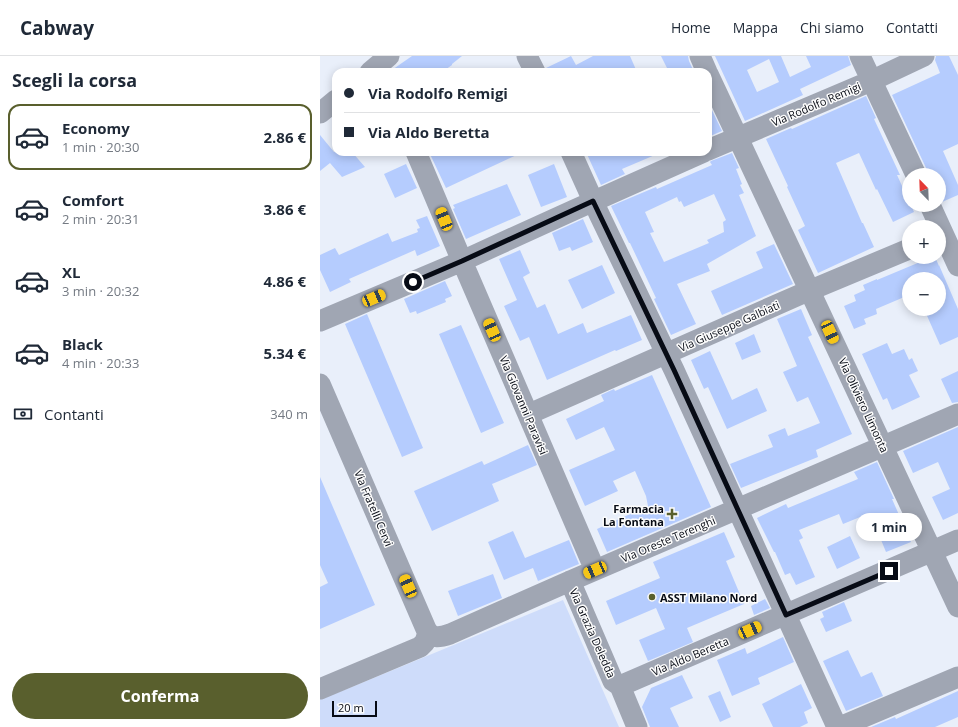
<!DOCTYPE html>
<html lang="it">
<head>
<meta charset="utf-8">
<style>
  body { margin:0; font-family:"Open Sans",sans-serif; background:#f2f2f3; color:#1f2937; height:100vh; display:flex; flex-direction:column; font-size:15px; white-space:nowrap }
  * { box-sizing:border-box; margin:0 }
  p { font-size:13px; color:#747a83 }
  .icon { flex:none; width:22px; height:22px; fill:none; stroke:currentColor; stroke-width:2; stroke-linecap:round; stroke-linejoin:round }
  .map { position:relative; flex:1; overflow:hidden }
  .side { display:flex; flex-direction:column; background:#fff; width:320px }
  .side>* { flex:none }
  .hud { position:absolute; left:12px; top:12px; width:380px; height:88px; border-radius:12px; box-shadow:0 2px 10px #0003; display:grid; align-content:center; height:88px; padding:0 12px; background:#fff }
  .needle { width:26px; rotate:337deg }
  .fabs { position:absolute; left:582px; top:112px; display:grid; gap:8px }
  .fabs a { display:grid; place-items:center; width:44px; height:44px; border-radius:50%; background:#fff; box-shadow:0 2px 10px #0003; font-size:20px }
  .scale { position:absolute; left:12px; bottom:10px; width:45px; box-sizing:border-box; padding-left:4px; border:2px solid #070b15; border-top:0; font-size:11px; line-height:14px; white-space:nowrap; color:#070b15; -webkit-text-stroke:3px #fcfcfc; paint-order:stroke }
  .end { position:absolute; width:18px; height:18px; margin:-9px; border:5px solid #070b15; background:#fff; box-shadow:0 0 0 2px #fff }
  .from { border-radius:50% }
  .bubble { position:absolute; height:28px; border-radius:14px; background:#fff; box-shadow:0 2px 10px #0003; font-size:13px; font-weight:700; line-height:28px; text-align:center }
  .car { position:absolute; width:12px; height:24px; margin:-12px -6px; border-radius:5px; box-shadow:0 0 3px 1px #0007; background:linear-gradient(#f5c518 24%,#345 0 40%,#f5c518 0 76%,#345 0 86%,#f5c518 0) }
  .hud b { display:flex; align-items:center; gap:14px; height:38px; font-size:15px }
  .hud b+b { border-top:1px solid #e0e1e3 }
  .hud i { width:10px; height:10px; background:#1f2937 }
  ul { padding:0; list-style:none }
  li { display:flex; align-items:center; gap:12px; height:66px; margin:0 8px 6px; padding:0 4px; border:2px solid transparent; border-radius:12px }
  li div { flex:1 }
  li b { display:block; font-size:15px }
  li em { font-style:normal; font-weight:700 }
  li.on { border-color:#595f2d }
  li>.icon { width:36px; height:36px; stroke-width:1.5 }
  h2 { padding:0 12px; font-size:18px; line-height:48px }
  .pay { display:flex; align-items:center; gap:10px; height:44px; padding:0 12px; font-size:15px }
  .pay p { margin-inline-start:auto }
  .button { display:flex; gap:8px; margin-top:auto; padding:8px 12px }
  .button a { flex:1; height:46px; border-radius:24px; background:#595f2d; color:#fff; font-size:16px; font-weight:700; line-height:46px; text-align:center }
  header { display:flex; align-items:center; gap:24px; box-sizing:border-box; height:56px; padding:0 20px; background:#fff; border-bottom:1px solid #e0e1e3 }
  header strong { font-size:19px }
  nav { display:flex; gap:22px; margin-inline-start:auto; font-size:14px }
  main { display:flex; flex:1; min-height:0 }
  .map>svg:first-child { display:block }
  .green { fill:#cedcfa }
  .building { fill:#b5ccfe; fill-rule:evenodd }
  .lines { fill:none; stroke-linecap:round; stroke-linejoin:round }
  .minor { stroke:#a0a6b3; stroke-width:21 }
  .route { stroke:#070b15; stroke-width:5 }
  .poi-dot { fill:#595f2d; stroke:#fcfcfc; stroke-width:1.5 }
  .labels { text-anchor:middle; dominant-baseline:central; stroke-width:3; stroke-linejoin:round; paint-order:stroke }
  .street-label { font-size:11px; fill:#070b15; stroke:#fcfcfc }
  .poi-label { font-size:11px; font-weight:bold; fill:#070b15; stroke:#fcfcfc; text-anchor:end }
</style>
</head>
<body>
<header>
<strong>Cabway</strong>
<nav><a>Home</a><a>Mappa</a><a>Chi siamo</a><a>Contatti</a></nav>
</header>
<main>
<section class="side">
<h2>Scegli la corsa</h2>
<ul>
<li class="on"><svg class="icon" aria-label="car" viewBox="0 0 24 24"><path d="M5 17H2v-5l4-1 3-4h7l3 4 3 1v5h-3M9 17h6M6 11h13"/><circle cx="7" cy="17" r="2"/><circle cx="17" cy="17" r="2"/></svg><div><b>Economy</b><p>1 min · 20:30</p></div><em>2.86 €</em></li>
<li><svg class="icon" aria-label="car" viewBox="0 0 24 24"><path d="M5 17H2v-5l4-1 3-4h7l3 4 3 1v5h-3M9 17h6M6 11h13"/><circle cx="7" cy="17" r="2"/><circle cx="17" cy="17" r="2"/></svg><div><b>Comfort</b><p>2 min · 20:31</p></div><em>3.86 €</em></li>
<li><svg class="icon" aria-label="car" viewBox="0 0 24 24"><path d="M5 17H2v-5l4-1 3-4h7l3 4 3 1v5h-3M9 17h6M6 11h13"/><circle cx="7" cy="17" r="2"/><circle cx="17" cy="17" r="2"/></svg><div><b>XL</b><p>3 min · 20:32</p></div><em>4.86 €</em></li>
<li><svg class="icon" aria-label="car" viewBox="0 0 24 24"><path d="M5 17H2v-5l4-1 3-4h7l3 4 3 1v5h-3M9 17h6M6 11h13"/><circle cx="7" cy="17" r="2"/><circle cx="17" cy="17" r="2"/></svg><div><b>Black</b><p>4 min · 20:33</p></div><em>5.34 €</em></li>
</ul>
<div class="pay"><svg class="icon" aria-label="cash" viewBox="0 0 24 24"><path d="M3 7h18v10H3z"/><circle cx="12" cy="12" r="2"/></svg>Contanti<p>340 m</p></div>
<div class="button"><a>Conferma</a></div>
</section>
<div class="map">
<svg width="638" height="671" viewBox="0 0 638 671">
  <rect width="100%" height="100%" fill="#e9effa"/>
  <path class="green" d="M243,544L299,671H0V643L27,633Z"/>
  <path class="building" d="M92,0H142L132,8V9L122,16H69Z
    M251,0L256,9L273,0H310L317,16H227L226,12Z
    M341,0H368L369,5L374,16H349Z
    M395,0H461L470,21L491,11L486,0H528L531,9L480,33L483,39L425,65ZM449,3L459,26L437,36L427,14Z
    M616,0H629L638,19V88L623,95L638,129V139L622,146L619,142V119H608L607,114L572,39L620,17L615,4Z
    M546,40L556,62L554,63L580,119H577L589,145V149H591L594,156L573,166L557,133L556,134L539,97L516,107L542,167H543L554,191L498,217L478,174L485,170L467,131L468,130L446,83L471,72L472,73Z
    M388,46L402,75L388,81Z
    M0,79L14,96H32L45,111L22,121L10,107L0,115Z
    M109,96H203L126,132Z
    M266,96H342L302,113L305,118L281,129Z
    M412,97L419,112L416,113L422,128L420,129L424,137L419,139L436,180L387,208L390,215L357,228L376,268L351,279L334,243L336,242L310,187H309L291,150L336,131L337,133L392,109L390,106L391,105ZM394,138L406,164L403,166L404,176L387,184L389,187L344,206L330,177L334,176L325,156L357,141L359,146L361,145L364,151Z
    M86,108L97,132L75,142L64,118Z
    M234,108L247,141L221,151L208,119Z
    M187,128L201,159L146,183L133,153L135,152L133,149Z
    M107,160L120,190L97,200L95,194L29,223L31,226L10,236L0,214V199L15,192L19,199L68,177L72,186L98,176L97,173L100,172L96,164Z
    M263,163L273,186L252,195L250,191L239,195L232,177Z
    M454,188L473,228L402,259L391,235L443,212L436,196Z
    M200,194L210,217L203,221L217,252L225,248L238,278L263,267L267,277L311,259L322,284L296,295L295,294L227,324L209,281L200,285L184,250L197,244L179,203Z
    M612,201H615L619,210V209L638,253V281L620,289L604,253H619V223H589V239L556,253L557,258L544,263L546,268L534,273L524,250L536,245L534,239L545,234L543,229L557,223V224Z
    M282,209L295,237L262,253L248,224Z
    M125,225L132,240L125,243L126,246L97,258L96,255L90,257L84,243Z
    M481,253L492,279L488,281L532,378L496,394L498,401L421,432L410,408L453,391L448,379L465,372L468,380L500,367L488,341L477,346L463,316L477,310L457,263Z
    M47,258L103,392L82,401L25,268Z
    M141,269L184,367L161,377L119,278Z
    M434,278L441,296L422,304L415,287Z
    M567,287L572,298L584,293L589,304L592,302L598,315L589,319L600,341L572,354L567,342L563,344L542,298Z
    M390,295L412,344L437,332L447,355L407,373L388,331L384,333L371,304Z
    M638,315V346L632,347L621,323Z
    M332,319L391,451L287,496L277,473L328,450L326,440L315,415L293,425L298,435L265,450L249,414L295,394L284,371L256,384L246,363L284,345L281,339L294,333L295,335Z
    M638,371V457L623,464L612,441L630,433L618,406L593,417L583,395Z
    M208,389L217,409L172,428L179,445L112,475L94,435L162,405L164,409Z
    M557,406L574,443H572L591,486L566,496L550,457L523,468L519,458L479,474L483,482L479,484L495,521L476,529L470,517L465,519L455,496H454L437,462L466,448L468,452L538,423L534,416Z
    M0,421L55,549L0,573V531L8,527L0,509Z
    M193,475L205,502L249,484L259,508L218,525L213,512L184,524L168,486Z
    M404,476L415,501L406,505L424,548L367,572L373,586L328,605L319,584L345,573L336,552L296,569L286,545L340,522L333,506Z
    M530,480L540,502L517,513L507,491Z
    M173,518L182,542L138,560L128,535Z
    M445,543L450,552L434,559L431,550Z
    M524,546L532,565L506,576L500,563L504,561L502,556Z
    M463,581L474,606L438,622L440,628L412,640L397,604L425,592L427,598Z
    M528,594L541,621L552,616L563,640L526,655L503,605Z
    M362,619L373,642L350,652L359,671H330L322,651L331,632Z
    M481,628L492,652L484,656L488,667L480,671H453L442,648Z
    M400,635L411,661L400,666L388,640Z
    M638,635V661L615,671H551L575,661L576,663Z"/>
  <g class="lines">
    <path class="minor" d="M207,0L215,16
      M380,0L387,16
      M540,0L596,119
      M50,16L69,0
      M388,18L638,551
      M0,57L16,44
      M388,94L551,25L604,0
      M96,96L142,205L275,514
      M251,96L279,158L354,314L517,671
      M610,149L638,210
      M0,265L142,205L254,154L384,96
      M0,328L106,573C112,584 121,581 130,578L250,525L638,358
      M209,358L479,239L589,193
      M250,525L293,625L300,630L317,671
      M300,630L638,484
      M0,633L100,591L105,586L108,576
      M520,671L638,621"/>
  </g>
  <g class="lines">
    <path class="route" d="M93,226L142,205L273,145L354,314L466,559L569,515"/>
  </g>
  <g class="poi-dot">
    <path d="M350 452h4v4h4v4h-4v4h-4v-4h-4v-4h4z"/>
    <circle cx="332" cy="541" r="4"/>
  </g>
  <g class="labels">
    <g class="street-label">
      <text transform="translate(496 48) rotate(-23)">Via Rodolfo Remigi</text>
      <text transform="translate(409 270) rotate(-24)">Via Giuseppe Galbiati</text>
      <text transform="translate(204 349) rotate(67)">Via Giovanni Paravisi</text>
      <text transform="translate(544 349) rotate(65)">Via Oliviero Limonta</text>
      <text transform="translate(54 452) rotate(67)">Via Fratelli Cervi</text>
      <text transform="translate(348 483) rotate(-23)">Via Oreste Terenghi</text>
      <text transform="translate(273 577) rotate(66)">Via Grazia Deledda</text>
      <text transform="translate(370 600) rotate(-23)">Via Aldo Beretta</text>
    </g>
    <g class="poi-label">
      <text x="344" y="452">Farmacia<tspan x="344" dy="13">La Fontana</tspan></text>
      <text x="340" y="541" text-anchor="start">ASST Milano Nord</text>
    </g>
  </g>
</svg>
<div class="fabs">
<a><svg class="needle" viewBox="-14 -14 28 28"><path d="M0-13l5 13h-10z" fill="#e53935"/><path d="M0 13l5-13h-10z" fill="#747a83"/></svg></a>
<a>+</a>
<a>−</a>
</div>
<div class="scale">20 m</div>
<i class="end from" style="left:93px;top:226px"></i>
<i class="end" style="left:569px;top:515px"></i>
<div class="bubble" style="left:536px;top:457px;width:66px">1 min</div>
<i class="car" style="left:124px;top:163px;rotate:338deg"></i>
<i class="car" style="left:54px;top:242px;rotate:67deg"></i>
<i class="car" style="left:172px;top:274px;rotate:336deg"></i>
<i class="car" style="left:510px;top:276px;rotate:155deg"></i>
<i class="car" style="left:275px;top:514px;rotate:247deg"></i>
<i class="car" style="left:88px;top:530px;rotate:336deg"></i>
<i class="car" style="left:430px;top:574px;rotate:66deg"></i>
<div class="hud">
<b><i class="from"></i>Via Rodolfo Remigi</b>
<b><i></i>Via Aldo Beretta</b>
</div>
</div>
</main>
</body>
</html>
